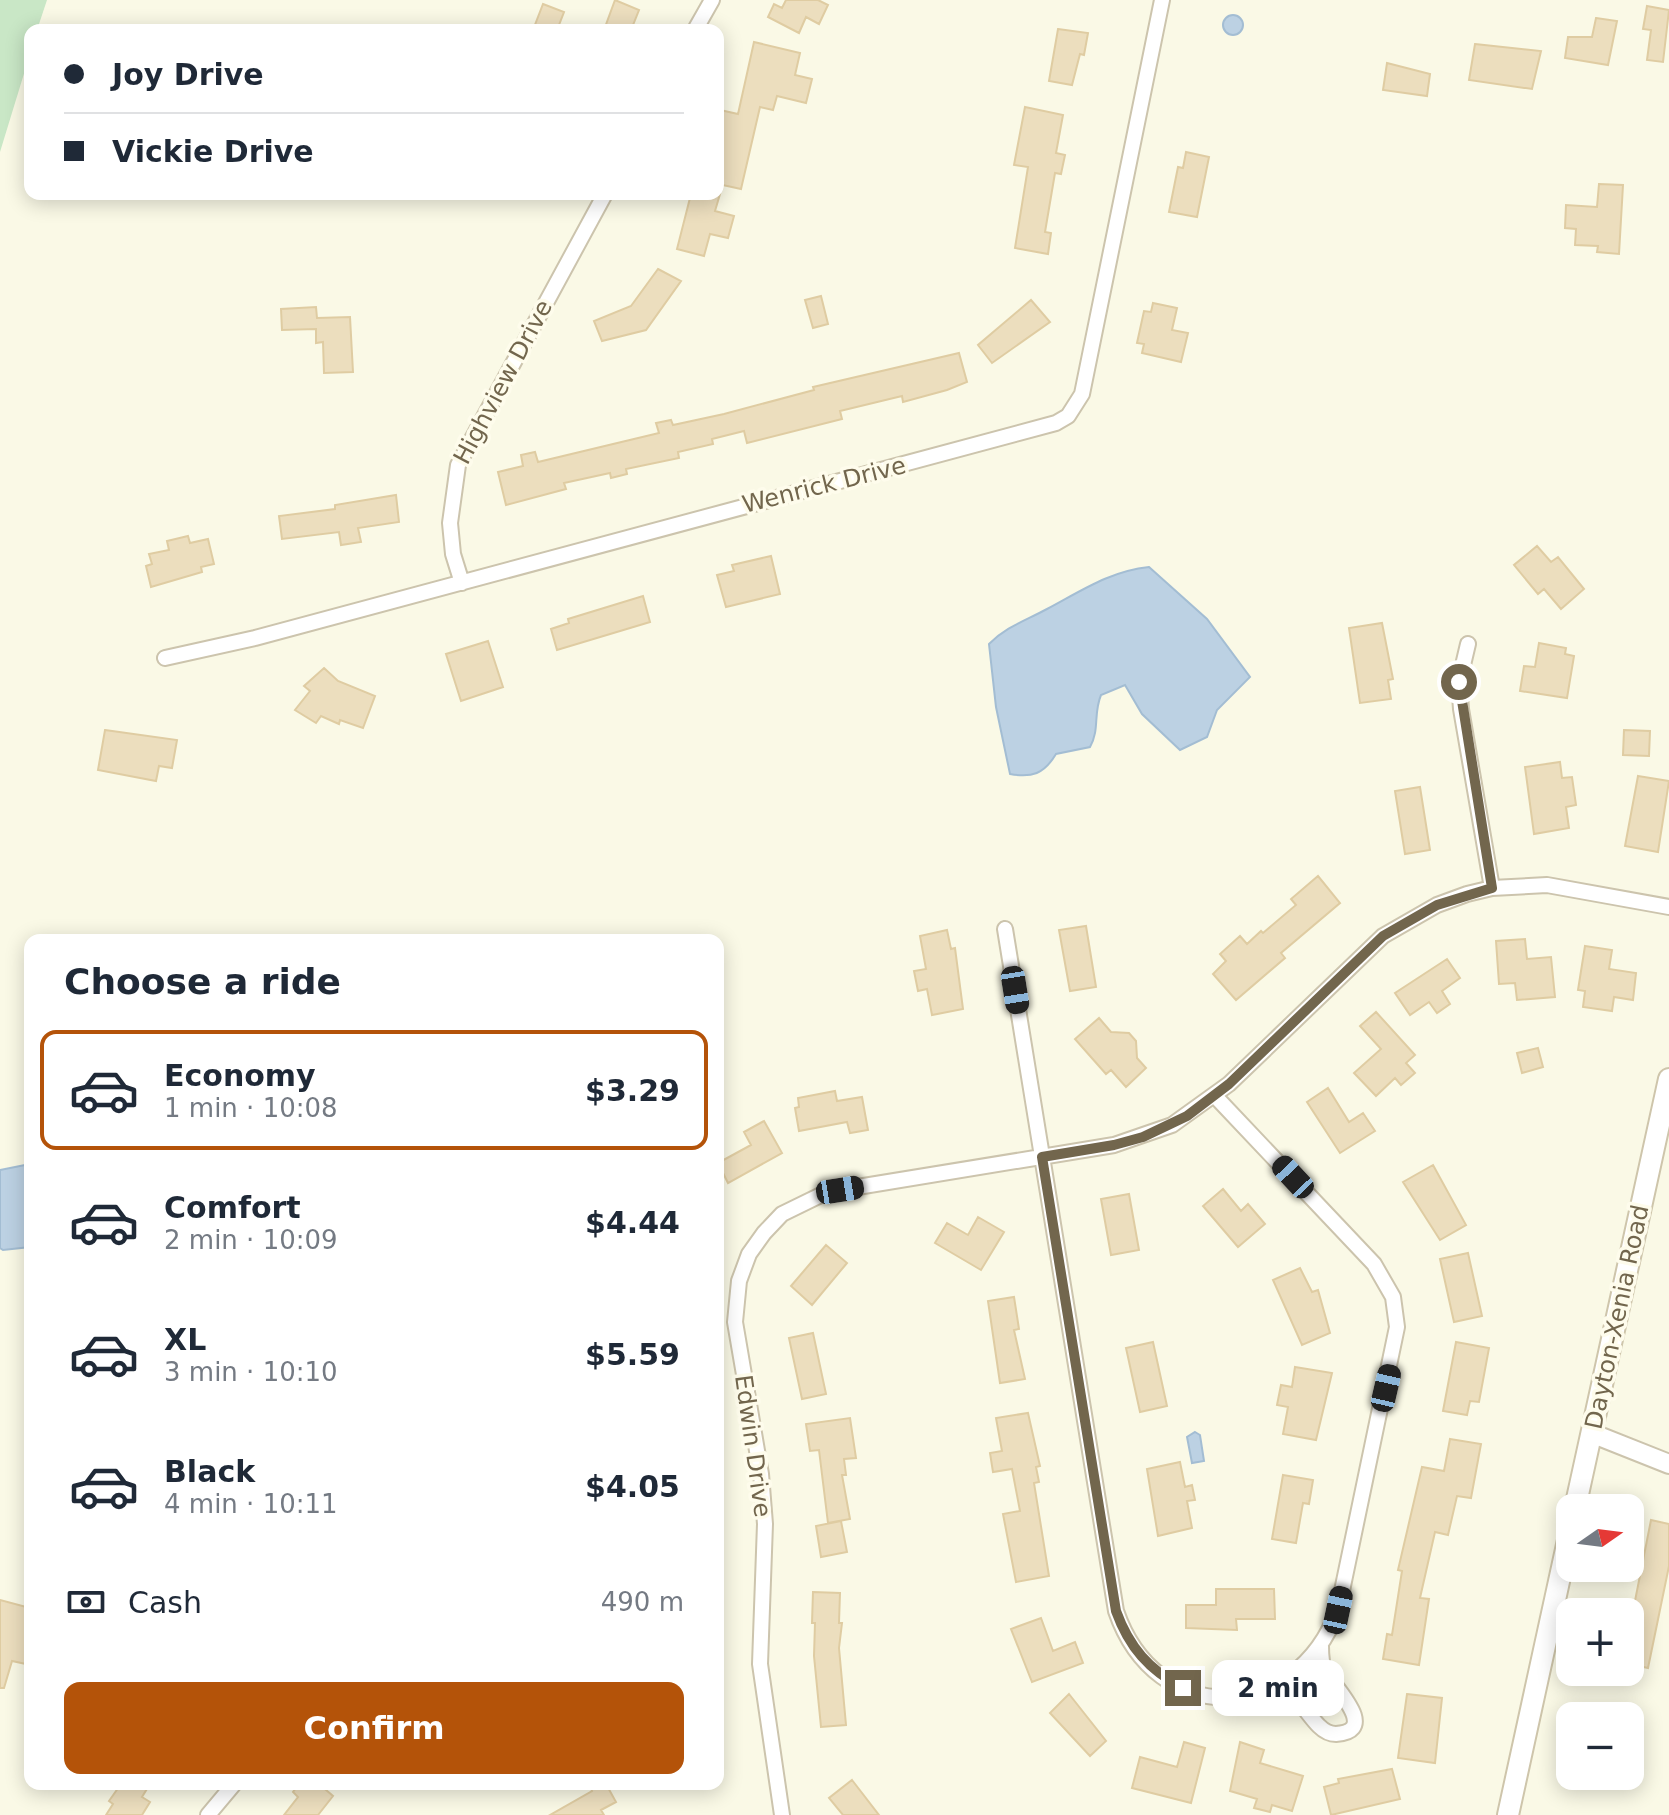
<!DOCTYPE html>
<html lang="en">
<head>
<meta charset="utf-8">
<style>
  body { margin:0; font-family:"DejaVu Sans",sans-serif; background:#f2f2f3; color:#1f2937; height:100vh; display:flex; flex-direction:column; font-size:30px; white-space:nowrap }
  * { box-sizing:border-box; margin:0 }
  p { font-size:26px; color:#747a83 }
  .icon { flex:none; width:44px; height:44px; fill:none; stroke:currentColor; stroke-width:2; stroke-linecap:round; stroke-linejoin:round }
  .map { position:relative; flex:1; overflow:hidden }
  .panel { position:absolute; left:24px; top:934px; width:700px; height:856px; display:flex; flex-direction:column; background:#fff; border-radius:16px; box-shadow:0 4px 20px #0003 }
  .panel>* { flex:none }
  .banner { position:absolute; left:24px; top:24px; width:700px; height:176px; border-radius:16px; box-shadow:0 4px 20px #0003; display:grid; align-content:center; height:176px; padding:0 40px; background:#fff }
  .needle { width:52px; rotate:76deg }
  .controls { position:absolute; left:1556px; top:1494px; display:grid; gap:16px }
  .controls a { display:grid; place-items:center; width:88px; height:88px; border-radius:16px; background:#fff; box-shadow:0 4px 20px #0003; font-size:40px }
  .end { position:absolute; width:36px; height:36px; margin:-18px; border:10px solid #72664d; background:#fff; box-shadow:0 0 0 4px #fff }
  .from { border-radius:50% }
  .bubble { position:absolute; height:56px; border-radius:16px; background:#fff; box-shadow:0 4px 20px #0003; font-size:26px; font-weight:700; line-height:56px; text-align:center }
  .car { position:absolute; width:24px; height:48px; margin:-24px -12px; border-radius:10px; box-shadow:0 0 6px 2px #0007; background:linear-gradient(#222 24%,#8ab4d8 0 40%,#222 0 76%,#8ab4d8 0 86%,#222 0) }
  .banner b { display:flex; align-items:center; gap:28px; height:76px; font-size:30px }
  .banner b+b { border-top:2px solid #e0e1e3 }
  .banner i { width:20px; height:20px; background:#1f2937 }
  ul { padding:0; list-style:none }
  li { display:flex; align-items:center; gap:24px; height:120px; margin:0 16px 12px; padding:0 24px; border:4px solid transparent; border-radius:16px }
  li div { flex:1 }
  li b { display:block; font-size:30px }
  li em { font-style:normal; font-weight:700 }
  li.current { border-color:#b45309 }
  li>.icon { width:72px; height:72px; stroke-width:1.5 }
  h2 { padding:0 40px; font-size:36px; line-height:96px }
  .pay { display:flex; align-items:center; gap:20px; height:88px; padding:0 40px; font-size:30px }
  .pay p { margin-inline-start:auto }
  .primary-button { display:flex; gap:16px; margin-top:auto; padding:16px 40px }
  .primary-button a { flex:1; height:92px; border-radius:16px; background:#b45309; color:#fff; font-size:32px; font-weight:700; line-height:92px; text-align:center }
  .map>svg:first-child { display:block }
  .green { fill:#c9e7c6 }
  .water { fill:#bcd1e3; stroke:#a3bdd3; stroke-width:2 }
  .building { fill:#ecdebe; stroke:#dfcca2; stroke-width:2 }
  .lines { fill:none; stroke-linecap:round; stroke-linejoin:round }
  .minor-casing { stroke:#ccc4ad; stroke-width:18 }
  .tertiary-casing { stroke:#ccc4ad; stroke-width:22 }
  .secondary-casing { stroke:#cec5ab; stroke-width:24 }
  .minor { stroke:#fff; stroke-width:14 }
  .tertiary { stroke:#fff; stroke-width:18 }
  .secondary { stroke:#fff; stroke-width:20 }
  .route { stroke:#72664d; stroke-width:10 }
  .labels { text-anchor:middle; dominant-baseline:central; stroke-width:7; stroke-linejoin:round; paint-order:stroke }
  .street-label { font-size:24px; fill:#72664d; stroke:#fefcec }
</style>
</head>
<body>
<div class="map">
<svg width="1669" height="1815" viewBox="0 0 1669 1815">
  <rect width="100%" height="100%" fill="#faf9e6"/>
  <path class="green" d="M0,0H47L37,30H30V54L0,152Z"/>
  <path class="water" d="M1223 25a10 10 0 1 1 20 0a10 10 0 1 1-20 0Z
    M1149,567L1207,619L1250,677L1217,710L1207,737L1180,750L1142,714L1125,685L1101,695C1093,714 1100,729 1090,747L1056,754C1044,774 1032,778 1010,774L996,707L989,644C1007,626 1025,621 1047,609C1081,591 1110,571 1149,567Z
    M30,1164V1247L3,1250L0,1248V1170Z
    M1195,1432L1200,1435L1204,1461L1192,1463L1187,1437Z"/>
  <path class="building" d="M615,0L639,10L631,30H604Z
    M786,0H818L828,5L819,24L806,17L799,33L768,17L774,4L782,8Z
    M543,4L564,12L557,30H533Z
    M1647,6L1669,10L1663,62L1647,60L1651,30L1643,29Z
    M1596,18L1617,21L1608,65L1565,58L1568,37H1592Z
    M1058,29L1088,33L1084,55L1080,54L1072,85L1049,81Z
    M754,42L800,53L795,75L812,79L806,103L777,96L773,110L760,107L741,189L718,184V120L720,110L738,114Z
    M1475,44L1541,51L1532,89L1469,80Z
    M1387,63L1430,74L1427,96L1383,90Z
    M1025,107L1063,115L1056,153L1065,155L1061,174L1055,173L1045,232L1051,233L1048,254L1015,248L1028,167L1014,165Z
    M1186,152L1209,157L1197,217L1169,212L1178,167L1183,168Z
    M1599,184L1623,185L1619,254L1597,252L1598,246L1575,245L1576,229L1565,228L1566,205L1597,207Z
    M691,194H720L715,211L734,216L728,238L710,234L704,256L677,249Z
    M658,269L681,281L646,330L602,341L594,321L631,306Z
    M821,296L828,324L813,328L805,300Z
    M1031,300L1050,322L992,363L978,345Z
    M1153,303L1177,308L1172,330L1188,333L1181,362L1142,353L1144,344L1137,343L1144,311L1151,312Z
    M316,307L317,318L350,317L353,372L324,373L323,342L316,343V329L282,330L281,309Z
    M959,353L967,382L947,390L903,402L902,396L840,411L842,419L747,443L744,431L712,439L713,444L678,452L679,458L626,469L627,474L611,478L610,473L564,483L566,489L506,505L498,472L523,466L521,455L535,452L538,462L659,433L656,423L671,420L673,425L724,414L814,390L813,387Z
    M396,495L399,522L358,528L361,542L341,545L339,532L282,539L279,516L335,509V505Z
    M188,536L190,543L208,539L214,564L201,567L202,572L151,587L146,566L152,564L149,554L169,550L167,541Z
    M1537,546L1551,562L1558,557L1584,589L1561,609L1544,589L1538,594L1514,565Z
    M771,556L780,594L726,607L717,575L734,571L732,565Z
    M643,596L650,622L557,650L551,629L569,623L568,619Z
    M1382,623L1393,679L1388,680L1391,699L1360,703L1349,628Z
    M488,641L503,687L461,701L446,654Z
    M1539,643L1566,648L1565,654L1574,656L1567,698L1520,691L1524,666L1535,667Z
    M324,668L338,681L375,696L363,728L340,720L339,724L321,716L316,723L295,710L310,691L304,686Z
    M105,730L177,740L172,768L159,766L156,781L98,770Z
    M1624,730L1650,731L1649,756L1623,755Z
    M1560,762L1562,778L1572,777L1576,805L1566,807L1569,828L1534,834L1525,767Z
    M1638,776L1669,781L1658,852L1625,846Z
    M1420,787L1430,850L1405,854L1395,791Z
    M1318,876L1340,903L1281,953L1285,958L1236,1000L1213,974L1226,961L1220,954L1240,936L1247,944L1261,931L1263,933L1296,905L1291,899Z
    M1086,926L1096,987L1070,991L1059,930Z
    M947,930L951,949L955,948L963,1009L932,1015L927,989L918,991L914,971L926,969L920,936Z
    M1525,939L1527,959L1551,957L1555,997L1517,1000L1515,983L1499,984L1496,941Z
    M1585,946L1612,950L1609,969L1636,973L1633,1000L1614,997L1612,1011L1583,1007L1585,991L1578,990Z
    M1447,959L1460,978L1442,991L1450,1004L1437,1013L1429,1002L1410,1015L1395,993Z
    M1376,1012L1415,1055L1406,1063L1415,1073L1401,1085L1395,1078L1376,1096L1354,1073L1381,1049L1360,1026Z
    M1099,1018L1111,1032L1129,1033L1136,1041L1137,1058L1146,1068L1126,1087L1111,1070L1106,1074L1075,1039Z
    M1538,1048L1543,1067L1522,1073L1517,1053Z
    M1328,1088L1349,1122L1363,1113L1375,1131L1340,1153L1307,1102Z
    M835,1091L837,1101L862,1097L868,1130L850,1133L847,1122L799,1131L795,1108L799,1107L798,1098Z
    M764,1121L782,1153L728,1183L718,1163L751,1145L744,1132Z
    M1433,1165L1466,1225L1440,1240L1403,1182Z
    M1223,1189L1241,1211L1248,1204L1265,1224L1238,1247L1203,1206Z
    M1129,1194L1139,1250L1111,1255L1101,1199Z
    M978,1217L1004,1232L981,1270L935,1243L947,1223L968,1235Z
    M826,1245L847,1263L812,1305L791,1286Z
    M1468,1253L1482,1316L1454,1322L1440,1259Z
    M1300,1268L1312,1292L1318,1290L1330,1333L1302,1345L1273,1280Z
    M1014,1297L1019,1329L1014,1330L1025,1379L1000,1383L988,1301Z
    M813,1333L826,1394L802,1399L789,1338Z
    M1153,1342L1167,1406L1140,1412L1126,1348Z
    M1456,1342L1489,1348L1479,1402L1470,1401L1467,1415L1443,1411Z
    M1295,1367L1332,1373L1316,1440L1283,1434L1288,1407L1277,1405L1281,1385L1292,1387Z
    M1028,1413L1040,1466L1036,1467L1039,1482L1034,1483L1049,1576L1016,1582L1003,1514L1020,1511L1012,1469L993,1472L990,1453L1002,1451L996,1418Z
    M850,1418L856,1458L844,1459L846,1475H842L850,1519L828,1523L819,1450L810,1451L806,1424Z
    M1450,1439L1481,1444L1471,1498L1457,1496L1448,1535L1435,1532L1420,1598L1429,1599L1419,1665L1383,1659L1387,1634L1392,1635L1402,1571L1398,1570L1422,1467L1444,1471Z
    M1180,1462L1185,1487L1192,1485L1195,1500L1187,1501L1192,1528L1158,1536L1147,1469Z
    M1283,1475L1313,1480L1309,1504L1303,1503L1296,1543L1272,1539Z
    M1651,1520L1669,1524V1566L1648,1668L1630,1664V1626Z
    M841,1521L847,1552L821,1557L816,1526Z
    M1216,1589H1274L1275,1619H1236L1237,1630L1186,1628V1605H1216Z
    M813,1592L840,1593L839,1623H842L839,1648L846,1725L821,1727L814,1656L815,1623H812Z
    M0,1600L30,1608V1649L26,1664L12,1661L4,1688H0Z
    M1041,1618L1053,1651L1075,1642L1083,1663L1032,1682L1011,1629Z
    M1069,1694L1106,1741L1090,1756L1050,1713Z
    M1407,1694L1442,1698L1435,1763L1398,1758Z
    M1184,1742L1205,1748L1191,1803L1132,1788L1140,1757L1177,1767Z
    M1240,1742L1264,1750L1260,1763L1303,1776L1292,1811L1272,1805L1270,1812L1254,1808L1257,1799L1230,1791Z
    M1392,1769L1400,1799L1331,1815L1324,1787L1339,1783L1338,1779Z
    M852,1780L879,1815H843L829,1798Z
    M121,1784H150L142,1797L150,1802L142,1815H106L113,1804L109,1801Z
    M299,1784H319L333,1796L318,1815H284L298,1797L293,1792Z
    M589,1784H606L616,1802L601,1810L604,1815H550L592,1791Z"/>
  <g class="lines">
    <g class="minor-casing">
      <path id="minor" d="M695,30L712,0
        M462,583L453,554L450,523L458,465L605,194
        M1468,644L1459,682L1461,709L1492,888
        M165,658L255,638L1056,423L1068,416L1082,394L1162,0
        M1005,929L1116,1611C1156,1728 1295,1725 1338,1610L1397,1327L1393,1297L1374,1264L1215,1096
        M1273,1688C1296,1689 1304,1711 1319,1726C1324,1731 1329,1734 1336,1734C1382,1731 1330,1683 1325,1671C1321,1663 1321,1655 1321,1646
        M208,1815L234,1784
        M782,1815L760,1664L765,1524L761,1474L735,1322L739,1281L749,1254L764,1233L782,1214L827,1192L1114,1145L1172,1125L1229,1084L1383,936L1437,905L1467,894L1492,888L1547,885L1669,907"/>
    </g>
    <g class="tertiary-casing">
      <path id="tertiary" d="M1591,1433L1669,1464"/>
    </g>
    <g class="secondary-casing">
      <path id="secondary" d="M1575,1508L1669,1079
        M1508,1815L1570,1531"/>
    </g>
    <use href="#minor" class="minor"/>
    <use href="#tertiary" class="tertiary"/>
    <use href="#secondary" class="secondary"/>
  </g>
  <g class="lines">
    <path class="route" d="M1183,1688C1149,1670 1129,1647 1116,1611L1042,1157L1114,1145L1143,1137L1187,1116L1229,1084L1383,936L1437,905L1492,888L1459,682"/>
  </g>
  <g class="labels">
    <g class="street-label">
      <text transform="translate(503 382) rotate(-62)">Highview Drive</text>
      <text transform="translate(824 485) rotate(-14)">Wenrick Drive</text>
      <text transform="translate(1617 1317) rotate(-78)">Dayton-Xenia Road</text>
      <text transform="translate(753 1446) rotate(82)">Edwin Drive</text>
    </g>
  </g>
</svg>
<div class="controls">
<a><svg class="needle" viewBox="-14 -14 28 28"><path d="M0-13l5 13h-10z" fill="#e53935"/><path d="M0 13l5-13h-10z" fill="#747a83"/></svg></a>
<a>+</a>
<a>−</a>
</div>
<i class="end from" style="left:1459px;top:682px"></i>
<i class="end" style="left:1183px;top:1688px"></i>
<div class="bubble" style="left:1212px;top:1660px;width:132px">2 min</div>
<i class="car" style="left:1015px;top:990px;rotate:171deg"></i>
<i class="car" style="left:1293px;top:1177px;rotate:317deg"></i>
<i class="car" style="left:840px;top:1190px;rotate:81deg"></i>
<i class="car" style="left:1386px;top:1388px;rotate:13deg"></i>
<i class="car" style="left:1338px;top:1610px;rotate:12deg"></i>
<div class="banner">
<b><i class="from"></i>Joy Drive</b>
<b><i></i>Vickie Drive</b>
</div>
<section class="panel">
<h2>Choose a ride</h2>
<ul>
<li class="current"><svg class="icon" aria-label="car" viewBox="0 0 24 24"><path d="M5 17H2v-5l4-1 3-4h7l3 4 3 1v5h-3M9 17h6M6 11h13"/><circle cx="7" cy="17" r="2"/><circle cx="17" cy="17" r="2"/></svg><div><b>Economy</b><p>1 min · 10:08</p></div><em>$3.29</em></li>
<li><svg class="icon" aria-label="car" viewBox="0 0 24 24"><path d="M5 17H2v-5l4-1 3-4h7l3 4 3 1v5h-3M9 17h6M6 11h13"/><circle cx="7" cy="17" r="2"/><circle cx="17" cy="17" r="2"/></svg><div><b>Comfort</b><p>2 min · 10:09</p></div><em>$4.44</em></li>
<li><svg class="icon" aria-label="car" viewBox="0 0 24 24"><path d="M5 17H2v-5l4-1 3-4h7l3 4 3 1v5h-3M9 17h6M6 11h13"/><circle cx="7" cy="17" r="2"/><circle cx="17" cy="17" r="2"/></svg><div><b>XL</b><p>3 min · 10:10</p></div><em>$5.59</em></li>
<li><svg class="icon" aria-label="car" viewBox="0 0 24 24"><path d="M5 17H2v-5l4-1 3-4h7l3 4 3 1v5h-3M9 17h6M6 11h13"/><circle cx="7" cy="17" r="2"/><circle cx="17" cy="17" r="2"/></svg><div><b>Black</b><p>4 min · 10:11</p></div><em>$4.05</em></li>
</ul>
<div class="pay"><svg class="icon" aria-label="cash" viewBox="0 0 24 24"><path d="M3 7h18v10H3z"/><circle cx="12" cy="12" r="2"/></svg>Cash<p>490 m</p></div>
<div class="primary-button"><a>Confirm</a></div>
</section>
</div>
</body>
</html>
